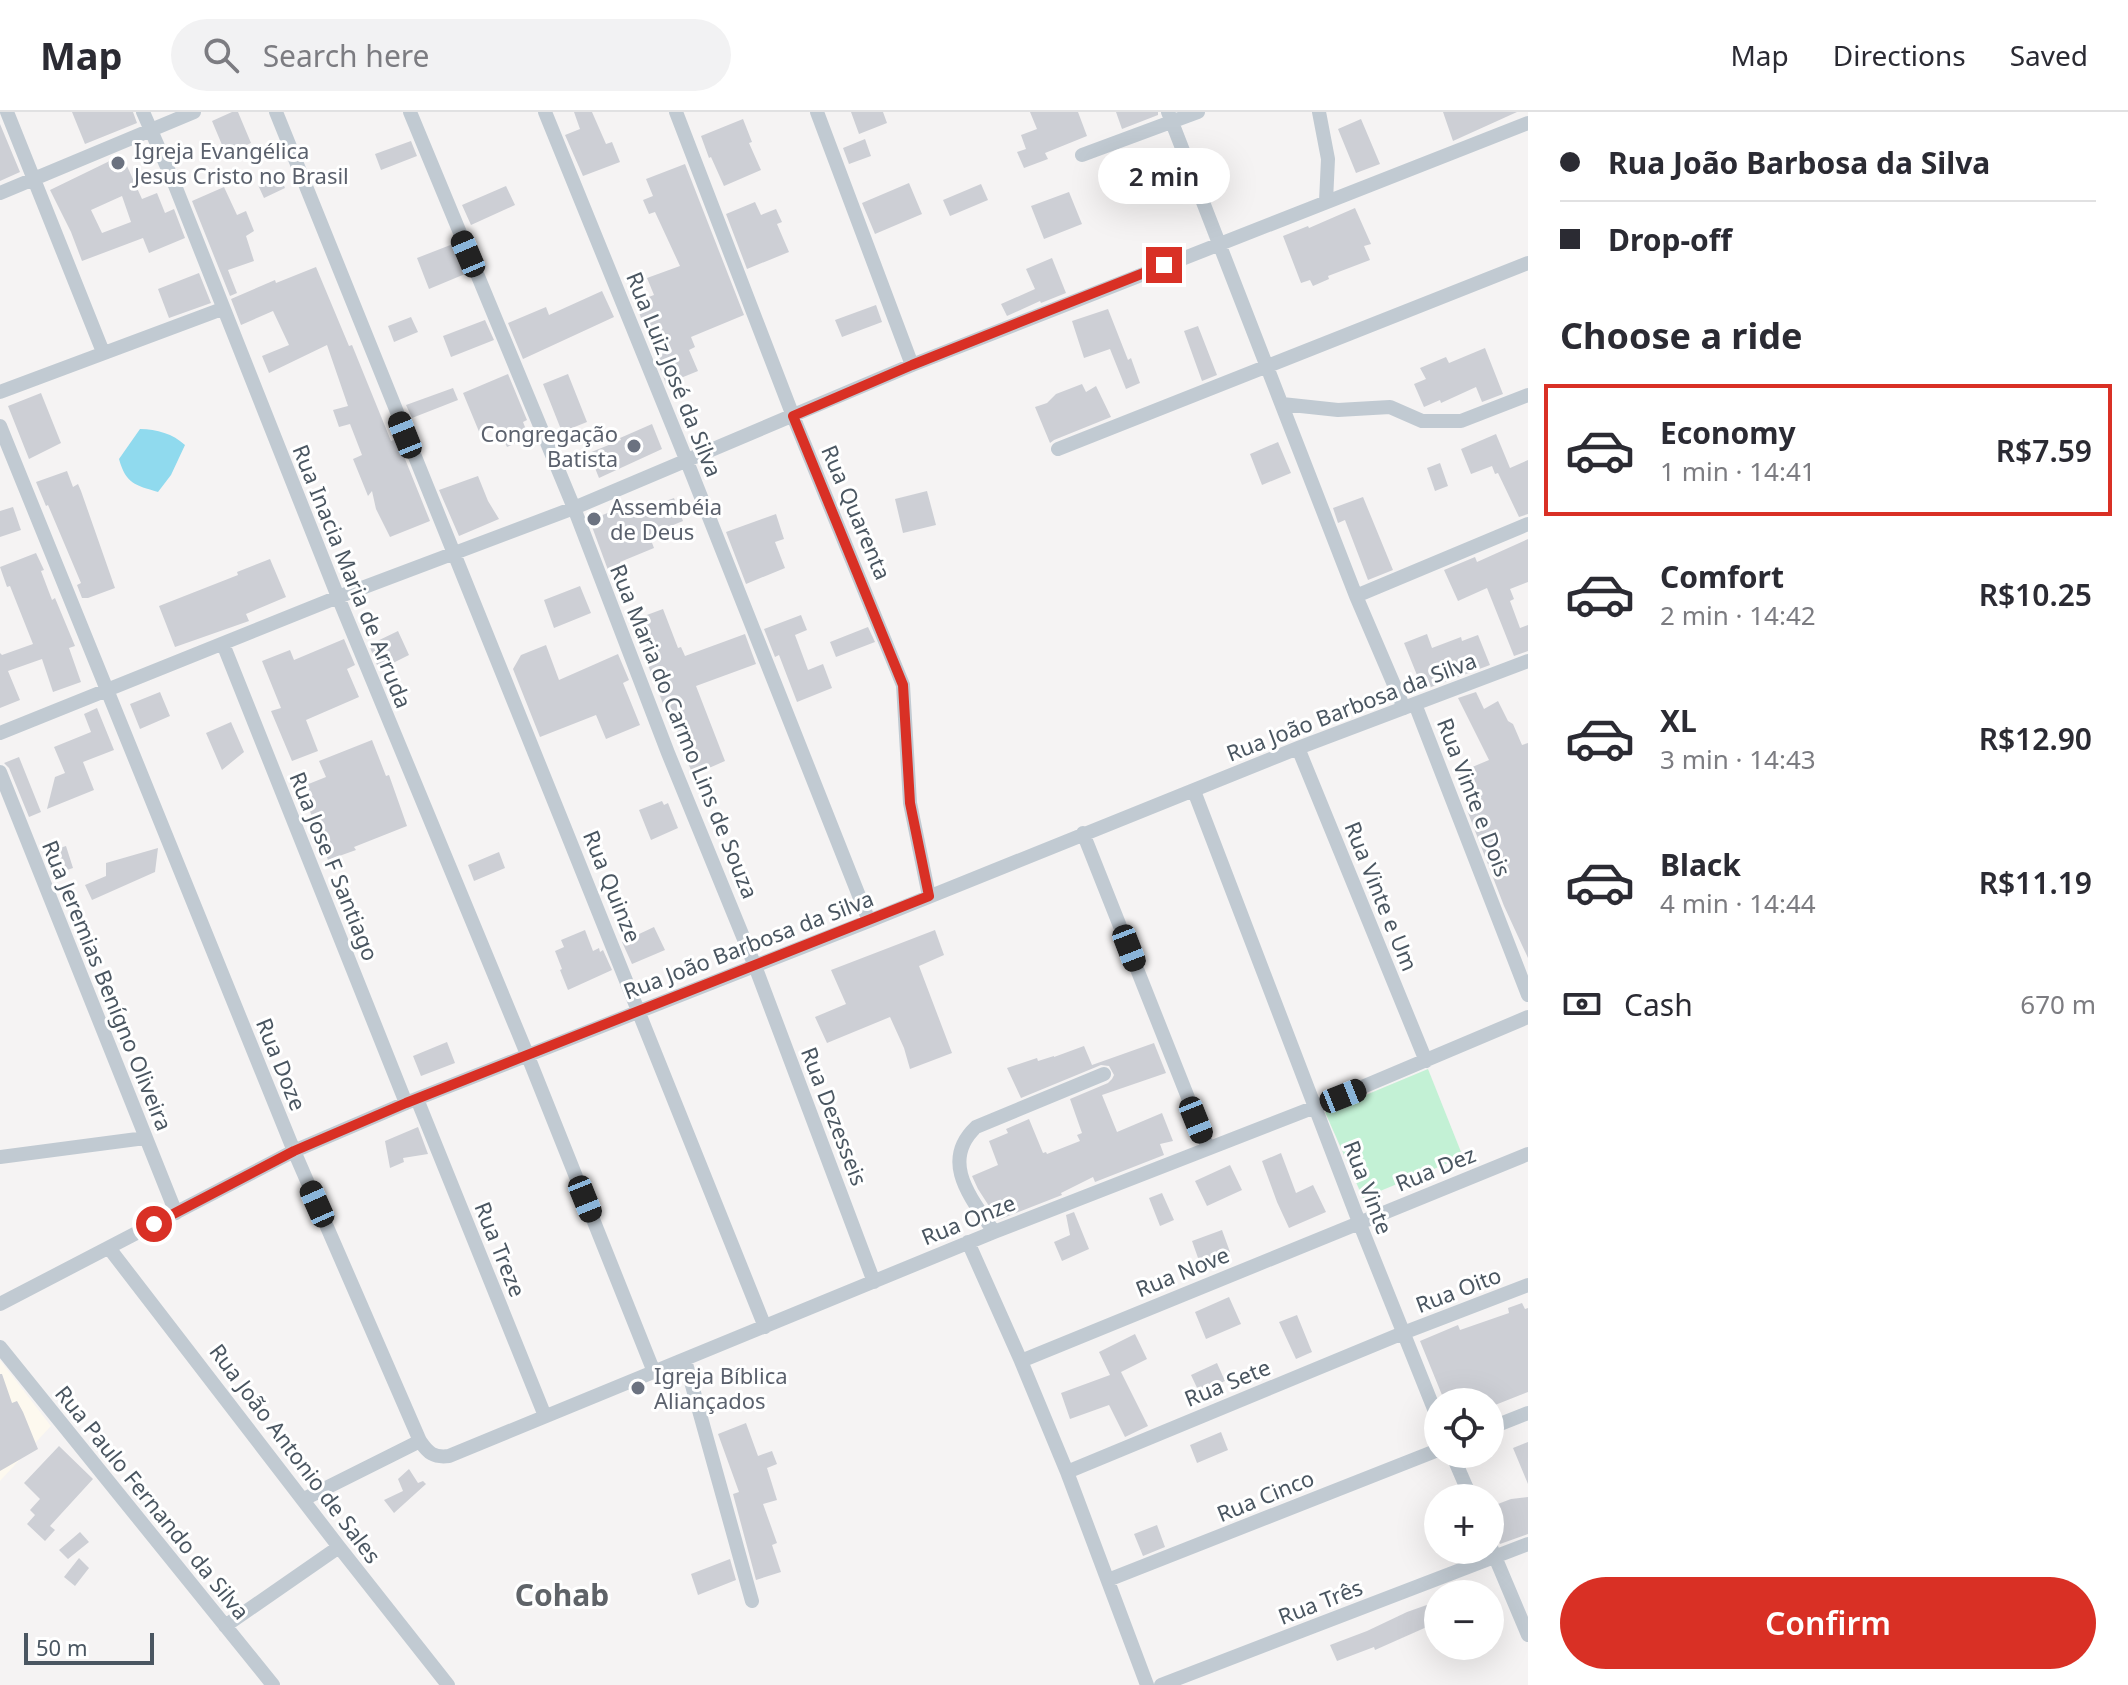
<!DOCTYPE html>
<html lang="en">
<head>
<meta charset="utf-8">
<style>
  body { margin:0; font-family:"Noto Sans",sans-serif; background:#f2f2f3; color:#2b2b33; height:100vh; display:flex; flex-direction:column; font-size:30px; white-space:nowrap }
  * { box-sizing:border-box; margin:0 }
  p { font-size:26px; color:#7c7c81 }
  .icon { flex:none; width:44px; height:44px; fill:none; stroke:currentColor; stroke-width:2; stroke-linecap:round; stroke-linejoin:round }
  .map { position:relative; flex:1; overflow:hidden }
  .sheet { display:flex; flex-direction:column; background:#fff; width:600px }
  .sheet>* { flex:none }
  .hud { display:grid; align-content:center; height:176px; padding:0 32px; background:#fff }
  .controls { position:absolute; left:1424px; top:1276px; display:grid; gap:16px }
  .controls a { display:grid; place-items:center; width:80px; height:80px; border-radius:50%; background:#fff; box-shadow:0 8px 32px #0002; font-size:40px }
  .scale { position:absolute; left:24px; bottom:20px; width:130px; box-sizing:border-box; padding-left:8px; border:4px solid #4a5661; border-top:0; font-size:22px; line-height:28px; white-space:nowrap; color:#4a5661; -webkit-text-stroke:6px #fff; paint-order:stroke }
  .end { position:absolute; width:36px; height:36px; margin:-18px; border:10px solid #d93025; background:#fff; box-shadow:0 0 0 4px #fff }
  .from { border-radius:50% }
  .bubble { position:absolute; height:56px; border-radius:28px; background:#fff; box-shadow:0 8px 32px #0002; font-size:26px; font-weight:600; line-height:56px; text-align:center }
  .car { position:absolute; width:24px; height:48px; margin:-24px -12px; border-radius:10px; box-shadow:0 0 6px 2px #0007; background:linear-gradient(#222 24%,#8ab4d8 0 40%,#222 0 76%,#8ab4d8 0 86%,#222 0) }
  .hud b { display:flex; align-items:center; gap:28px; height:76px; font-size:30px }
  .hud b+b { border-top:2px solid #e1e1e2 }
  .hud i { width:20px; height:20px; background:#2b2b33 }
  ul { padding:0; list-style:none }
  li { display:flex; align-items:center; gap:24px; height:132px; margin:0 16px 12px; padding:0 16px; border:4px solid transparent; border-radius:0px }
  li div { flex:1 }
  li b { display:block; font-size:30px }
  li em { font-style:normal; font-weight:600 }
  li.selected { border-color:#d93025 }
  li>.icon { width:72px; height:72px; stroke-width:1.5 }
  h2 { padding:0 32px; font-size:36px; line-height:96px }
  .pay { display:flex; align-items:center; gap:20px; height:88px; padding:0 32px; font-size:30px }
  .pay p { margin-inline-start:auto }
  .cta { display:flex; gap:16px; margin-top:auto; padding:16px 32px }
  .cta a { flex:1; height:92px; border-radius:48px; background:#d93025; color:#fff; font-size:32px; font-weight:600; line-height:92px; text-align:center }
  header { display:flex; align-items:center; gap:48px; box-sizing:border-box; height:112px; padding:0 40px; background:#fff; border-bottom:2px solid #e1e1e2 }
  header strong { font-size:38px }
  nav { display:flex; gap:44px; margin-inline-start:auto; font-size:28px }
  .search { width:560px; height:72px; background:#f2f2f3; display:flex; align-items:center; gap:20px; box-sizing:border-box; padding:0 28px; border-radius:44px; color:#7c7c81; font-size:30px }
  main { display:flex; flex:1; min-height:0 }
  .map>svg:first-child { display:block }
  .commercial { fill:#fdf9ef }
  .green { fill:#c3f1d5 }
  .water { fill:#90daee }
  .building { fill:#cdcfd5; fill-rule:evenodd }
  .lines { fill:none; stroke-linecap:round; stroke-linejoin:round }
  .street { stroke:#c1cad2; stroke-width:14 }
  .route { stroke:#d93025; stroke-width:10 }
  .worship-dot { fill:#6b7280; stroke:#fff; stroke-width:3 }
  .labels { text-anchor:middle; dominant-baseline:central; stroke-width:6; stroke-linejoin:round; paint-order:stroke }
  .worship-label { font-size:22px; fill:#5b616d; stroke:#fff; text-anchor:start }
  .street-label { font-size:22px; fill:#4a5661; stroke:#fff }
  .district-label { font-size:30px; font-weight:bold; fill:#5f6368; stroke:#fff }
</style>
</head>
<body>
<header>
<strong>Map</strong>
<div class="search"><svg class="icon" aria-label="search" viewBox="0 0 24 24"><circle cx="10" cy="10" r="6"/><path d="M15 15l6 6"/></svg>Search here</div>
<nav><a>Map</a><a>Directions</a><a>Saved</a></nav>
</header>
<main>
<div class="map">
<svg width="1528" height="1573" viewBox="0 0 1528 1573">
  <rect width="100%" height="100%" fill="#f5f3f3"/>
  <path class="commercial" d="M0,1248L51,1314L0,1369Z"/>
  <path class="green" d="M1428,957L1463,1045L1363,1086L1325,1000Z"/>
  <path class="water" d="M140,317C157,317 173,322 185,333L171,363L158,380C135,373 126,372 119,347Z"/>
  <path class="building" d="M72,0H133L137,11L85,32Z
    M232,0H238L251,31L231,40H225L212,9Z
    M574,0H592L606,32L612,30L620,50L583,64L565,23L580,17Z
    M851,0H883L887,11L859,22Z
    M1030,0H1078L1087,24L1045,41L1048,47L1024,56L1017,40L1026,37L1021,23L1037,17Z
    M1116,0H1158V3L1122,17Z
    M1443,0H1517L1453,29Z
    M743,7L752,30L749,31L761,58L724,74L711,45L709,46L701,24Z
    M1361,7L1380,52L1356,61L1338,17Z
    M0,12L20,60L0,69Z
    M865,27L871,44L849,52L843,36Z
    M411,29L417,44L381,58L375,42Z
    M122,43L142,87L157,81L165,101L174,97L185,126L149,141L143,126L82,149L71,120L50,78ZM122,84L131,110L102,121L91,98Z
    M685,52L744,203L691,225L695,235L689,238L698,259L666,272L635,190L654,183L647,166L680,154L655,100L649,102L643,88L653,84L646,67Z
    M279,62L285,76L264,86L258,73Z
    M909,71L922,102L875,122L862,91Z
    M981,72L988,88L950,104L943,88Z
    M506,74L515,93L471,113L462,93Z
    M224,75L237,103L246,99L254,119L246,124L254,149L228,158L237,181L230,184L192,89Z
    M1069,80L1082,112L1044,127L1031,94Z
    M755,90L761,103L776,97L782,110L777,112L789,140L747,157L726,102Z
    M1355,96L1371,132L1364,134L1370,148L1328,164L1329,167L1313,174L1310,168L1301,171L1283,124L1308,114L1309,116Z
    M453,132L465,162L429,177L417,146Z
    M1052,146L1066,181L1041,191L1040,189L1007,204L1001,192L1035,177L1026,157Z
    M316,155L349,234L352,233L391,329L397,327L430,409L390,425L376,397L372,379L368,384L353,347L362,343L350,312L339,315L333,298L348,294L327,233L269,261L262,244L289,233L273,199L241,213L231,187L275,168L276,171Z
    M199,161L211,191L169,206L158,177Z
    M602,179L614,205L523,247L508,211L546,195L549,203Z
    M876,193L882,210L842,225L835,208Z
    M1108,197L1128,248L1131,246L1140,271L1126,277L1110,237L1084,246L1072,209Z
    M411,205L418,220L394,230L388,214Z
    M485,208L494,228L451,245L443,224Z
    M1198,214L1217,263L1202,269L1184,219Z
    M1485,236L1503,282L1482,290L1476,275L1441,291L1440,288L1424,295L1414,272L1426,267L1420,256L1446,245L1449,251Z
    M508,262L527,308L523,310L529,325L507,335L497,314L480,322L463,281Z
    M568,262L587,310L562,320L543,272Z
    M1082,272L1086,280L1096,274L1111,305L1054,328L1050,331L1035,295L1047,291L1056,282Z
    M453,276L458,288L412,306L406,293Z
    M41,281L61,331L29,347L8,294Z
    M652,312L662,337L599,366L589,341L621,328L620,326Z
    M1496,322L1510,356L1528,348V402L1519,405L1498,361L1495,362L1492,354L1471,362L1461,337Z
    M1278,330L1291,361L1262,373L1250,342Z
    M1440,351L1448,374L1435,379L1427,356Z
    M67,359L73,375L78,372L81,379L115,476L88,486H82L77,473L81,471L48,393L46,394L36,370Z
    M478,364L488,389L499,407L459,424L439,378Z
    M927,379L936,413L903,421L895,387Z
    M1363,385L1393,458L1368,468L1345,408L1338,411L1333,396Z
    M674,386L683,409L649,423L654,436L620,450L621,453L608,458L588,404L599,400L600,404L635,390L639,399Z
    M13,395L21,418L0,425V399Z
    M776,402L784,427L775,430L785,456L746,472L726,420Z
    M1528,427V470L1510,477L1514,487L1510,489L1520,516L1528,513V539L1514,544L1487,476L1458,489L1444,458L1475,445L1477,450Z
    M36,441L44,458L41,459L52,488L55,486L75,534L69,536L81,570L53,580L42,547L8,559L20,588L0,596V541L2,543L33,532L10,474L7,475L0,455Z
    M270,447L286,485L246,502L249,509L175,535L159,494L238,463L237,460Z
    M580,474L591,501L554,516L544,488Z
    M663,497L678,536L681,535L685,544L745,522L756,552L696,574L725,649L693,663L685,644L687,643L672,606L669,607L646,548L651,547L636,507Z
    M801,503L807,518L795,523L808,558L823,552L832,576L797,590L779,543L775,545L764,517Z
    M868,515L875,530L836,545L830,530Z
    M398,519L409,543L379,558L369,533Z
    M1427,522L1432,536L1461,525L1462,529L1478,523L1490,553L1423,578L1404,531Z
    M344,527L355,553L347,557L359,585L306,608L318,639L292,649L271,599L281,596L262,549L290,538L294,548Z
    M546,533L559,568L618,542L629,568L623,571L640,613L606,627L596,603L540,625L513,557L521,543Z
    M160,580L170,604L140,617L130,592Z
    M1476,580L1484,597L1498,589L1508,609L1513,612L1522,633L1528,631V846L1504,794L1467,698L1470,696L1460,674L1463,673L1458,661L1489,648L1458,586Z
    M97,596L114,638L83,650L94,678L47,697L55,665L65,661L54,635L91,620L84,602Z
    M231,610L244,640L222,658L206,621Z
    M372,628L386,664L389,663L407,714L354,735L356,738L328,748L301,675L326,665L319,649Z
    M19,645L41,700L29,705L9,656L4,651Z
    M662,689L664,693L668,691L678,716L651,728L639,698Z
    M66,734L73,756L52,763L44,741Z
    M158,736L155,760L92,788L85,773L106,764V751Z
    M499,740L505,756L474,769L468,753Z
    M654,815L665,838L632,852L622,830Z
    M585,818L593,839L599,836L600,840L603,838L612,858L568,878L560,858L562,857L555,839L564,835L561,828Z
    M935,818L944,843L919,854L952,941L910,957L904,936L890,905L827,931L815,905L846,892L831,858Z
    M447,930L455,951L421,964L413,944Z
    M1154,931L1166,961L1102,983L1117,1020L1162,1001L1173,1029L1160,1032L1164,1043L1095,1070L1093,1065L1061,1081L1062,1083L998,1108L978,1077L972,1064L998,1053L989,1029L1008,1021L1006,1017L1029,1007L1043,1041L1046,1040L1047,1042L1080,1029L1077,1023L1082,1021L1070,987L1108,971L1112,967L1114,963L1109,954L1101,953L1021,986L1007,956L1037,946L1038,949L1054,944V945L1084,934L1092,953Z
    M418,1015L428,1042L403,1046L404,1050L390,1056L385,1029Z
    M1281,1041L1296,1081L1313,1073L1326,1100L1289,1116L1277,1090L1262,1049Z
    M1230,1053L1242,1078L1207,1094L1195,1069Z
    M1162,1081L1174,1108L1160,1114L1149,1086Z
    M1074,1100L1089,1137L1062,1149L1054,1130L1070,1123L1066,1103Z
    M1222,1118L1230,1140L1218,1144L1221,1153L1203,1160L1192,1129Z
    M1229,1185L1241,1212L1206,1227L1195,1200Z
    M1522,1191L1525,1197L1528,1196V1280L1490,1295V1290H1460L1456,1278L1442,1283L1420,1229L1458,1213L1460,1218L1509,1201L1508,1196Z
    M1297,1203L1312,1240L1296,1247L1279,1210Z
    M1135,1222L1147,1247L1121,1260L1148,1314L1125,1325L1109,1293L1070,1307L1061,1281L1110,1263L1099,1240Z
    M1217,1251L1225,1269L1199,1280L1191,1263Z
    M0,1262H2L12,1291L17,1289L23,1300L38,1337L0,1359Z
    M746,1311L758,1344L772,1339L777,1352L767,1356L777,1388L763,1392L777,1431L772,1433L781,1460L756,1468L733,1382L739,1380L718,1322Z
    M1221,1320L1228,1338L1197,1351L1190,1333Z
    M1528,1330V1372L1513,1336Z
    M59,1334L93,1367L50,1414L55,1418L45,1429L27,1412L35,1403L30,1398L40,1387L24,1371Z
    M409,1357L418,1371L423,1369L426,1372L394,1401L384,1388L403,1379L398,1367Z
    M1528,1385V1422L1500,1432L1490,1410V1395L1511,1387Z
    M1157,1413L1165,1435L1143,1444L1134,1422Z
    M80,1420L89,1430L68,1447L59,1438Z
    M79,1446L89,1456L75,1474L64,1465Z
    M730,1447L736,1468L698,1483L691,1462Z
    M1438,1489V1510L1375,1538L1374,1535L1337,1549L1330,1533L1367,1519L1407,1500Z"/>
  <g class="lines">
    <path class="street" d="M7,0L103,240
      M143,0L174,71L338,485L527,942L654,1260
      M276,0C438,406 604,809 765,1215
      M410,0L574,396L668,641L755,854L874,1170
      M545,0L686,347L869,809
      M676,0L793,304L903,573L910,691L929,784
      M817,0L912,253
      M1168,0L1356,484L1404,596
      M1319,0L1328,47L1326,89
      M1082,43L1198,0
      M0,81L194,0
      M0,280L222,197
      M1282,292L1338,298L1390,295L1422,309H1461L1528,283
      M0,314L294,1039L420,1329C428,1341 434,1346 449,1344L994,1120L1315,995L1528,905
      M1058,337L1528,151
      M1356,484L1528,412
      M223,532L406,991
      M1415,592L1528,883
      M0,621L338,485L574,396L912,253L1528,11
      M1298,636L1426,949
      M0,660L176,1101
      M1194,679L1359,1110L1438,1307
      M1083,721L1208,1036
      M417,987L545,1304
      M0,1045L145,1026
      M994,1120C972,1087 939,1050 976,1015L1104,962
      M968,1130L1021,1249L1067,1360L1147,1573
      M109,1136L339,1435L448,1573
      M0,1192L294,1039L406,991L869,809L1298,636L1528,549
      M0,1235L273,1573
      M685,1248L752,1489
      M1021,1249L1528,1042
      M1490,1316L1528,1301
      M1452,1342L1471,1386
      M1067,1360L1403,1221L1528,1173
      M304,1387L420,1329
      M1490,1433L1528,1523
      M1108,1468L1438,1338
      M225,1514L339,1435
      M1161,1573L1528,1432"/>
  </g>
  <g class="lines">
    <path class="route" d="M154,1112L294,1039L406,991L929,784L910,691L903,573L793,304L912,253L1164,153"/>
  </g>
  <g class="worship-dot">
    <circle cx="118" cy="51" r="8"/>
    <circle cx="634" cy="334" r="8"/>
    <circle cx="594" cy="407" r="8"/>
    <circle cx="638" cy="1276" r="8"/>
  </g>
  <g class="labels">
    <g class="worship-label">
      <text x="134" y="38">Igreja Evangélica<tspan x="134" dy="25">Jesus Cristo no Brasil</tspan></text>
      <text x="618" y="321" text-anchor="end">Congregação<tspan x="618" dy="25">Batista</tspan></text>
      <text x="610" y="394">Assembéia<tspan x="610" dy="25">de Deus</tspan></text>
      <text x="654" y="1263">Igreja Bíblica<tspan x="654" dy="25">Aliançados</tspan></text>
    </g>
    <g class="street-label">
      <text transform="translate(675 262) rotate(68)">Rua Luiz José da Silva</text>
      <text transform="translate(857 400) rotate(67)">Rua Quarenta</text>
      <text transform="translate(353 464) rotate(68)">Rua Inacia Maria de Arruda</text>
      <text transform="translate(1351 594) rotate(-21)">Rua João Barbosa da Silva</text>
      <text transform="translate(685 619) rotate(68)">Rua Maria do Carmo Lins de Souza</text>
      <text transform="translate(1475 685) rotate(69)">Rua Vinte e Dois</text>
      <text transform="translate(335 754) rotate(68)">Rua Jose F Santiago</text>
      <text transform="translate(613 774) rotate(68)">Rua Quinze</text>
      <text transform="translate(1382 784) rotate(68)">Rua Vinte e Um</text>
      <text transform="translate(748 832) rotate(-21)">Rua João Barbosa da Silva</text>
      <text transform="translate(108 873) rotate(68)">Rua Jeremias Benígno Oliveira</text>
      <text transform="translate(282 952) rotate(68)">Rua Doze</text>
      <text transform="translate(835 1004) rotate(69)">Rua Dezesseis</text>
      <text transform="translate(1435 1056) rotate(-22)">Rua Dez</text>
      <text transform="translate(1369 1075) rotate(69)">Rua Vinte</text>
      <text transform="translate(968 1107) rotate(-22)">Rua Onze</text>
      <text transform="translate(501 1137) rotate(68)">Rua Treze</text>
      <text transform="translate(1182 1159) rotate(-22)">Rua Nove</text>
      <text transform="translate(1458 1177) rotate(-21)">Rua Oito</text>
      <text transform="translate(1227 1270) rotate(-22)">Rua Sete</text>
      <text transform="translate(296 1341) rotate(53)">Rua João Antonio de Sales</text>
      <text transform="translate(1265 1383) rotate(-22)">Rua Cinco</text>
      <text transform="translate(153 1390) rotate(51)">Rua Paulo Fernando da Silva</text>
      <text transform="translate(1320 1489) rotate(-21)">Rua Três</text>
    </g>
    <g class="district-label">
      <text x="562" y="1482">Cohab</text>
    </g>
  </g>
</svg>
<div class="controls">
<a><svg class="icon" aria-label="locate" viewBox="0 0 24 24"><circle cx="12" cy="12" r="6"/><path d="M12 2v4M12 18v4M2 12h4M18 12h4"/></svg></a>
<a>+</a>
<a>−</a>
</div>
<div class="scale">50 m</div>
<i class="end from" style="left:154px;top:1112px"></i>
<i class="end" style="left:1164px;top:153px"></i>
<div class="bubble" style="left:1098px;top:36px;width:132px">2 min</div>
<i class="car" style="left:468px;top:142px;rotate:337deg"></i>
<i class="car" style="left:405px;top:323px;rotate:338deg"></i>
<i class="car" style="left:1129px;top:836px;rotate:159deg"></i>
<i class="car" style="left:1343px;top:984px;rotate:68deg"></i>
<i class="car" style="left:1196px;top:1008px;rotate:158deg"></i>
<i class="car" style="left:585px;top:1087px;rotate:158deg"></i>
<i class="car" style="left:317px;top:1092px;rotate:336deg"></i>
</div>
<section class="sheet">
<div class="hud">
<b><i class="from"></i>Rua João Barbosa da Silva</b>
<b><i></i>Drop-off</b>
</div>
<h2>Choose a ride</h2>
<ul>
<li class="selected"><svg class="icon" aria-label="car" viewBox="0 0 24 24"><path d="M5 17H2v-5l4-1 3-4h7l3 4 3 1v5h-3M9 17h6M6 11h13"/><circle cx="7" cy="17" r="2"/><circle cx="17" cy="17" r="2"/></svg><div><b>Economy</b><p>1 min · 14:41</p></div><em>R$7.59</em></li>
<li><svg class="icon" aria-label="car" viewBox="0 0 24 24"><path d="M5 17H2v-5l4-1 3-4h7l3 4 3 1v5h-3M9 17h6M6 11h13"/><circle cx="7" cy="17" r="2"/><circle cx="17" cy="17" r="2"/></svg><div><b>Comfort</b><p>2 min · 14:42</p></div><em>R$10.25</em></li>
<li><svg class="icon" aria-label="car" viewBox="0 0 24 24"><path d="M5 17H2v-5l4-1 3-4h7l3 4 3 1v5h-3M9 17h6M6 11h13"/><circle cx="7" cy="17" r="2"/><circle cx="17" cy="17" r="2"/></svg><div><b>XL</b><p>3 min · 14:43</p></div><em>R$12.90</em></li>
<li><svg class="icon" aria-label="car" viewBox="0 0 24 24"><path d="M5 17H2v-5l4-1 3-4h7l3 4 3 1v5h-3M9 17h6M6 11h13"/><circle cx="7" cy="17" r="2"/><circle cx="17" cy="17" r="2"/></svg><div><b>Black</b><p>4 min · 14:44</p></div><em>R$11.19</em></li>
</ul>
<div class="pay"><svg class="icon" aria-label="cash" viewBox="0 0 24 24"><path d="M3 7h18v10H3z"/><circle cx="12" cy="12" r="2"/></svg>Cash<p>670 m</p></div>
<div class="cta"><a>Confirm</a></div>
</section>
</main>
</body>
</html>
